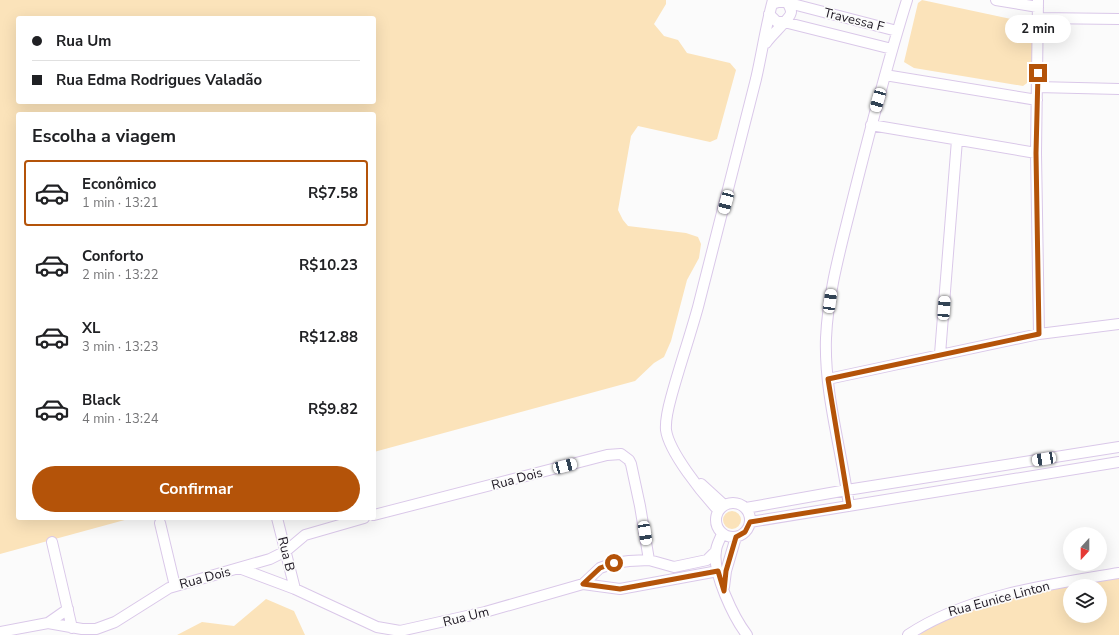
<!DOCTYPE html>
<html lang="pt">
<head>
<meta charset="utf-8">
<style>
  body { margin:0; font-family:"Nunito Sans",sans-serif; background:#f2f2f2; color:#202124; height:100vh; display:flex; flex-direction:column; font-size:15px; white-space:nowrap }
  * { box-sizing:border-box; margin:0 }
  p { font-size:13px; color:#757577 }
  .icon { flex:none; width:22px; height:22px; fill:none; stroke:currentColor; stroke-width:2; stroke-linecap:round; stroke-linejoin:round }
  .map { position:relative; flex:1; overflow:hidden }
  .details { position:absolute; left:16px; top:112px; width:360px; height:408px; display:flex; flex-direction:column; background:#fff; border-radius:4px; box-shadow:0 4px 16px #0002 }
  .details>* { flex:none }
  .guide { position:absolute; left:16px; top:16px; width:360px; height:88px; border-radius:4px; box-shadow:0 4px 16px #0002; display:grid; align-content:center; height:88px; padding:0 16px; background:#fff }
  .needle { width:26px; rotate:201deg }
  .fabs { position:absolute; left:1063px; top:527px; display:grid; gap:8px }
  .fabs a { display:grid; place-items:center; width:44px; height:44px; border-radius:50%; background:#fff; box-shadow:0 4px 16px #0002; font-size:20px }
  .end { position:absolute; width:18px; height:18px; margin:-9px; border:5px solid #b45309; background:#fff; box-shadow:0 0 0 2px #fff }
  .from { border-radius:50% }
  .bubble { position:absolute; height:28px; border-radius:14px; background:#fff; box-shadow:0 4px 16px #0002; font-size:13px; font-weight:700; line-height:28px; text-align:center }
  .car { position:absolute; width:12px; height:24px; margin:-12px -6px; border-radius:5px; box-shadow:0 0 3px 1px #0007; background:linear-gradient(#fff 24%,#345 0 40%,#fff 0 76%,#345 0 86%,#fff 0) }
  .guide b { display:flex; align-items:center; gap:14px; height:38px; font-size:15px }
  .guide b+b { border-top:1px solid #e0e0e0 }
  .guide i { width:10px; height:10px; background:#202124 }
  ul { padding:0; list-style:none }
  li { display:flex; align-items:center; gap:12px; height:66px; margin:0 8px 6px; padding:0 8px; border:2px solid transparent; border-radius:4px }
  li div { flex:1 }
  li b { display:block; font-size:15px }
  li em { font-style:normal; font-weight:700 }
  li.on { border-color:#b45309 }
  li>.icon { width:36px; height:36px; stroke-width:1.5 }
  h2 { padding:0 16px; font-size:18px; line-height:48px }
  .button { display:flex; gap:8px; margin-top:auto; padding:8px 16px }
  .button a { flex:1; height:46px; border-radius:24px; background:#b45309; color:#fff; font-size:16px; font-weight:700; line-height:46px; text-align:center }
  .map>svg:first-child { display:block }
  .green { fill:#fbe3ba; fill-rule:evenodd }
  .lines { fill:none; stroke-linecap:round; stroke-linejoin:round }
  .minor-casing { stroke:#dac8e9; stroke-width:12 }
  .minor { stroke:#fff; stroke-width:10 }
  .route { stroke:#b45309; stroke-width:5 }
  .labels { text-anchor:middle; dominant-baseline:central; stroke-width:3.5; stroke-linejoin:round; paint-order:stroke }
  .street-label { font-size:13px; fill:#1d1722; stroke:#fbfbfb }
</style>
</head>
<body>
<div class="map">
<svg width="1119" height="635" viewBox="0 0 1119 635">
  <rect width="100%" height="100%" fill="#fbfbfb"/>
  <path class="green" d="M0,0H666V4L654,24L664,36L678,40L687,53L730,63L736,70L717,139L710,142L638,126L631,136L618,210L623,220L628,226L686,233L698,237L701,244L699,258L687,280L671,341L664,357L654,363L635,381L374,452V114H18V518H132L0,554ZM18,18H374V102H18Z
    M922,0L1030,23L1033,26L1031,80L1023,86L914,68L904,62L918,3Z
    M723 520a9 9 0 1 1 18 0a9 9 0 1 1-18 0Z
    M1119,572V635H920L923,628L1042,586ZM1070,586H1100V616H1070Z
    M266,599L294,611L305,635H177L202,622L234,626Z"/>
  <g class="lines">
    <g class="minor-casing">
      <path id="minor" d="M996,0L1038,7
        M1038,0L1036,153L1039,334
        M772,4L781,1L897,31
        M769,14L777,22H784L892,49
        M1038,18L1119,19
        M766,43C771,35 791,18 791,12C791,8 788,4 786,0
        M885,75L1037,100
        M1037,87L1119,89
        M871,125L1036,153
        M940,354L957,140
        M828,379L1039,334L1119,324
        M701,484L724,505
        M716 520a17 17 0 1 1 34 0a17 17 0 1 1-34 0Z
        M849,506C842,451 824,394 826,338C828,292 841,247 852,202C869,134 886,67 907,0
        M746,508L847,490L1119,447
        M718,510C702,493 669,452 666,430C665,418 669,405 672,394C680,365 690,336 698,307C718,231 737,155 756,79C762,53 766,25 773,0
        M374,515L607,455L621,454L629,460L631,464L640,506L649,560
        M277,518L295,589
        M750,522L1119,462
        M160,523L175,586
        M722,534C720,539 716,546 716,551C712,573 734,618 747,635
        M52,542L72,628
        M239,568L295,589L377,627L400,631L485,612L583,584L620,589L718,571
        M583,584L600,568L614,563L629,561L649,560L674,567L707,560L715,552
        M724,587L726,571L736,537
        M48,623L68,609
        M0,632L48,623L82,629H96L115,622L169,588L270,559L286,551L305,535L364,518
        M908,635C966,596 1050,584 1119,573"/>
    </g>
    <use href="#minor" class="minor"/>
  </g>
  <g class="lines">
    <path class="route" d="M614,563L600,568L583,584L620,589L718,571L724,591L726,571L736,537L745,532L750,522L849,506L828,379L1039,334L1036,153L1038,73"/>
  </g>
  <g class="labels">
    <g class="street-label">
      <text transform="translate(854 20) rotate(14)">Travessa F</text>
      <text transform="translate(517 479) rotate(-15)">Rua Dois</text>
      <text transform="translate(286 554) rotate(76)">Rua B</text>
      <text transform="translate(205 578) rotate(-15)">Rua Dois</text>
      <text transform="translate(999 599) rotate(-15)">Rua Eunice Linton</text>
      <text transform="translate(466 617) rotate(-14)">Rua Um</text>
    </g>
  </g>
</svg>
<div class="fabs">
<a><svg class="needle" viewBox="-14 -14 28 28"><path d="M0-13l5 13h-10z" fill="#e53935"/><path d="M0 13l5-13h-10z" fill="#757577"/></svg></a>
<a><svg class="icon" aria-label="layers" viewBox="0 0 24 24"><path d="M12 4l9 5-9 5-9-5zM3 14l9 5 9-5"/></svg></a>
</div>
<i class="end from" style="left:614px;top:563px"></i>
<i class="end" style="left:1038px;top:73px"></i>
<div class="bubble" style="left:1005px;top:15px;width:66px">2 min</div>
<i class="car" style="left:878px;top:100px;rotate:196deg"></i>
<i class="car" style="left:726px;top:202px;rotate:195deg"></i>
<i class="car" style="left:830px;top:301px;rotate:8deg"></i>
<i class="car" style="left:944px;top:308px;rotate:4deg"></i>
<i class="car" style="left:1044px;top:459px;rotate:261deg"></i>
<i class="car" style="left:565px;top:466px;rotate:75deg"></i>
<i class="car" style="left:645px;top:533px;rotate:171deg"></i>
<div class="guide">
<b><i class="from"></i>Rua Um</b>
<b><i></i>Rua Edma Rodrigues Valadão</b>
</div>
<section class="details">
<h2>Escolha a viagem</h2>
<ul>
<li class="on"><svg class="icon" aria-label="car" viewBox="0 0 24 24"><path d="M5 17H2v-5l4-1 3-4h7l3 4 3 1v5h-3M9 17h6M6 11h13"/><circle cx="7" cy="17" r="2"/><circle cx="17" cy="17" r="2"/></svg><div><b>Econômico</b><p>1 min · 13:21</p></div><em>R$7.58</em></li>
<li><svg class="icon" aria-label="car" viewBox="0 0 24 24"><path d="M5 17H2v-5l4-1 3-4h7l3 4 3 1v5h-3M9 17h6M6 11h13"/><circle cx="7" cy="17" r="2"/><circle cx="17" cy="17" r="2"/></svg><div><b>Conforto</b><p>2 min · 13:22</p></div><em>R$10.23</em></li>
<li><svg class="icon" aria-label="car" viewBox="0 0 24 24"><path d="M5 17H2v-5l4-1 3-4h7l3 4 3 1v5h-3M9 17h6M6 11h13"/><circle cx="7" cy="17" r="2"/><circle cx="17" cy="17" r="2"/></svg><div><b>XL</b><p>3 min · 13:23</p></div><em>R$12.88</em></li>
<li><svg class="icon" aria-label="car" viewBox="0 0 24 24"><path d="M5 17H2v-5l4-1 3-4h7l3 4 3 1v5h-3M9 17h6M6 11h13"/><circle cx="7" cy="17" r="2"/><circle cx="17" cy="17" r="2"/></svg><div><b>Black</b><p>4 min · 13:24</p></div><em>R$9.82</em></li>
</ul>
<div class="button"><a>Confirmar</a></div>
</section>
</div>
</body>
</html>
